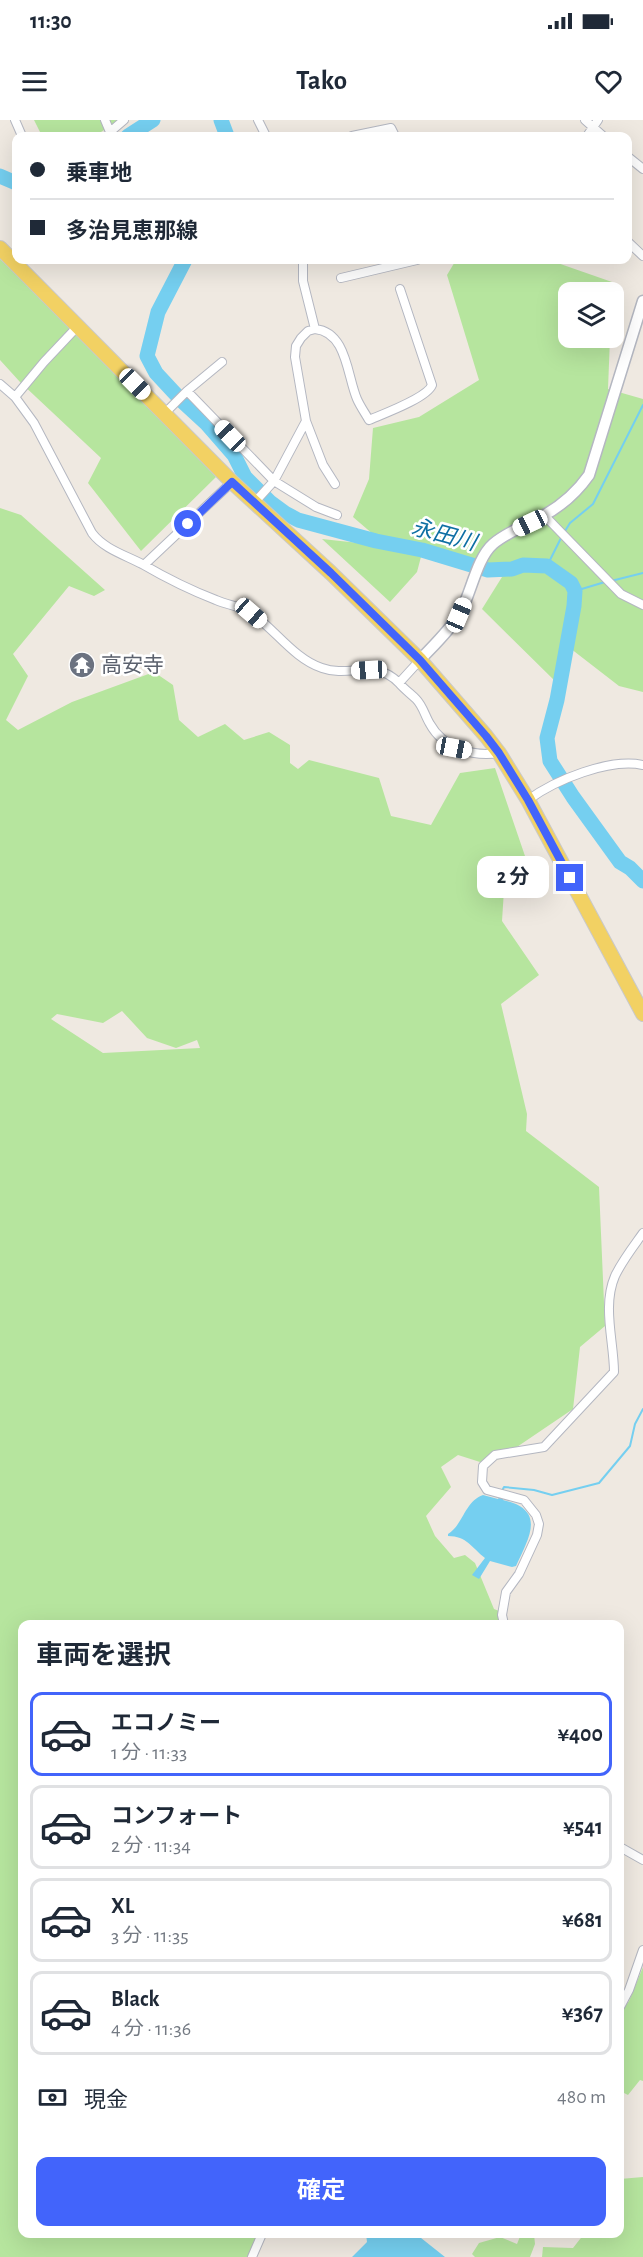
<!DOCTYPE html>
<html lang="ja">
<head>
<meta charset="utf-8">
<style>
  body { margin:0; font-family:"Alegreya Sans","Noto Sans JP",sans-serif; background:#f2f2f3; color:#1f2937; height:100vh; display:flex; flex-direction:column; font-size:22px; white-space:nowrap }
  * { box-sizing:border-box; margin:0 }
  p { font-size:20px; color:#747a83 }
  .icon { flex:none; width:33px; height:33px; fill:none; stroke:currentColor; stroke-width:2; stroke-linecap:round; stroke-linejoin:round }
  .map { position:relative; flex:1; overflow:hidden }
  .details { position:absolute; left:18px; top:1500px; width:606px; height:618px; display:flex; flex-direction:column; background:#fff; border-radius:12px; box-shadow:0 6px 24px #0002 }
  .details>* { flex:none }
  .guide { position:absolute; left:12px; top:12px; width:620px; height:132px; border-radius:12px; box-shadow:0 6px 24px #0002; display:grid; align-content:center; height:132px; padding:0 18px; background:#fff }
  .fabs { position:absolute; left:558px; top:162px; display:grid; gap:12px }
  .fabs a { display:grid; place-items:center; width:66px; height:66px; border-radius:12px; background:#fff; box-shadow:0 6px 24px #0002; font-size:30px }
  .end { position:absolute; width:27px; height:27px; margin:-14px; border:8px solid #4264fb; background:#fff; box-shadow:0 0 0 3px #fff }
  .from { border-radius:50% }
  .bubble { position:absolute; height:42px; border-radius:12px; background:#fff; box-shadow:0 6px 24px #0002; font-size:20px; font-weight:700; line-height:42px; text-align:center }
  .car { position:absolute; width:18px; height:36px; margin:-18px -9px; border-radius:8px; box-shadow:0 0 4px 2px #0007; background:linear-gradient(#fff 24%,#345 0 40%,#fff 0 76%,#345 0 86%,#fff 0) }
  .guide b { display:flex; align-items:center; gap:21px; height:57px; font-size:22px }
  .guide b+b { border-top:2px solid #e0e1e3 }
  .guide i { width:15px; height:15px; background:#1f2937 }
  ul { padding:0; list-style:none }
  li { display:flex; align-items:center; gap:18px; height:84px; margin:0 12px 9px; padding:0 6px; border:3px solid #e0e1e3; border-radius:12px }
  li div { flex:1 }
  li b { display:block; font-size:22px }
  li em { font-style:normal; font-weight:700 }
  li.active { border-color:#4264fb }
  li>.icon { width:54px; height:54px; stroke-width:1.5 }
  h2 { padding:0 18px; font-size:27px; line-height:72px }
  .pay { display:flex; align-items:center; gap:15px; height:66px; padding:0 18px; font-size:22px }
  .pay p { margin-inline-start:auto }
  .action { display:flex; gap:12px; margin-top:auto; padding:12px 18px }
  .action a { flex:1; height:69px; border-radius:12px; background:#4264fb; color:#fff; font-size:24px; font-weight:700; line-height:69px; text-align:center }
  .status { display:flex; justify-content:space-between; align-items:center; height:42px; padding:0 30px; background:#fff; direction:ltr }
  .status svg { height:16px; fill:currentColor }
  header { display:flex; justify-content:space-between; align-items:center; height:78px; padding:0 18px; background:#fff; font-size:27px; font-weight:700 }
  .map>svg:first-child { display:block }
  .green { fill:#b6e59e; fill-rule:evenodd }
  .water { fill:#75cff0 }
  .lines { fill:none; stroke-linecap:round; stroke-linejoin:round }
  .stream { stroke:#75cff0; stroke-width:2 }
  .river { stroke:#75cff0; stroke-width:15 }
  .minor-casing { stroke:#b4b7c1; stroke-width:10 }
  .tertiary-casing { stroke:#b4b7c1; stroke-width:13 }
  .primary-casing { stroke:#c9c9c9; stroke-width:16 }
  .minor { stroke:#fff; stroke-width:8 }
  .tertiary { stroke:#fff; stroke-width:10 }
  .primary { stroke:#f2d163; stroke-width:14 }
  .route { stroke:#4264fb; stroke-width:8 }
  .labels { text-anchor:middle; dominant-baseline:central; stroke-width:5; stroke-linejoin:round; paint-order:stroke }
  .worship-label { font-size:21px; fill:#5b616d; stroke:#fff; text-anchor:start }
  .water-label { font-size:22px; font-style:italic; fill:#0d6fa3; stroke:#fff }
</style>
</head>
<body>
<div class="status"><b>11:30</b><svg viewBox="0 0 49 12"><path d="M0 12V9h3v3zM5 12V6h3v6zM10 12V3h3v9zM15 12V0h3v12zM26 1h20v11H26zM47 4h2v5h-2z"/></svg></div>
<header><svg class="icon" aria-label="menu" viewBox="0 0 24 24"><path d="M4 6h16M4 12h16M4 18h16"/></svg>Tako<svg class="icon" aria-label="heart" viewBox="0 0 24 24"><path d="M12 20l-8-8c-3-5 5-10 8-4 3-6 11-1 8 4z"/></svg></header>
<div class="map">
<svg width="643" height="2137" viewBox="0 0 643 2137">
  <rect width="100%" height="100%" fill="#efe9e1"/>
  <path class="green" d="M34,0H119L95,16H42Z
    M0,139L92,226L216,357L141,431L88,363L101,338L20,262L0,240Z
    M456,140H549L612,162V172H568V218H610L608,269L643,279V572L619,566L566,525L557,563L482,489L502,457L422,433L417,452L390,482L322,419L405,428L381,421L353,397L369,359L373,308L419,297L479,260L447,155Z
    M0,388L21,395L105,470L94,476L69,466L13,534L28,556L6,600L18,610L72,582L154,552L173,565L179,600L198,617L225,604L244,620L269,612L290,625V643L298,649L309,640L379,658L391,696L431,705L460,653L495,648L525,736L504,770L502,801L539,855L501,884L527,994L526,1011L599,1067L605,1206L580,1227L573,1289L499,1339L480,1342L458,1335L441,1347L451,1367L426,1396L435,1416L454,1438L465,1435L475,1443L494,1489L499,1491L503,1504H22V2114H257L249,2137H0ZM122,891L147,918L176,928L197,920L200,928L103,933L51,899L57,894L103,903Z
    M643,1847V1961L640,1960L628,1975L620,1971V1893L629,1881Z
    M643,2057V2137H542L543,2127L573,2128L584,2114H620V2059Z
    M521,2114H534L535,2124L530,2137H475L472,2134L479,2123L500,2117L517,2124Z"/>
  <path class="water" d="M483,1375L498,1379L500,1376L504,1377L503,1380C547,1390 529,1417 516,1446L512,1447L490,1441L479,1459L472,1455L485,1438C472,1428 467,1416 448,1416V1414C463,1405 465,1381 483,1375Z
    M366,2114H416L445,2137H352L367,2122Z"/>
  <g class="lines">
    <path class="stream" d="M565,411L570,403L593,384L643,285
      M547,446L562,416
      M611,461L643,453
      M575,471L605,462
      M502,1371L504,1367L534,1370L552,1375L599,1363L630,1326L635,1304L643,1289"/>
    <path class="river" d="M221,0L227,16
      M128,16L153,0
      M0,56L16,63
      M185,140L158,192L147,236L156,253L182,281L207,304L234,335L245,357L270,382L285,393L298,400L376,421L422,430L488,450L512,449L523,445L547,446L571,463L575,471L574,486L557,580L547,618L550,641L573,677L620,742L630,748L643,761"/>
    <g class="minor-casing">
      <path id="minor" d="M15,0L22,16
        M105,0L110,12L124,0
        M258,0L266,16
        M585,0L603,16
        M352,16L391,8L395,16
        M587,16L598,0
        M627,36L643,49
        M627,121L643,136
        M341,158L417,140
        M315,209C347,212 347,256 357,279C360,286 365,293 369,300C383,294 427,278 432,265L400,169
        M222,242L187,271L274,361L316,387L337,395
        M0,264L15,277L34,303L92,413C104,429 125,435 142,444C166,458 190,470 216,480C227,485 240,486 250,492C274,508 294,539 322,548C350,558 375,538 399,563L420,540
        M15,277L44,242L78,206
        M164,294L187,271
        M306,301L323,345L335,364
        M254,383L274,361L306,301L295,237L296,226L301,218L308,211L315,209L303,161V140
        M545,396L621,474L643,485
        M144,445L232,362
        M399,563C404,569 411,574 416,579C423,586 425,596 430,604C443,628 473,637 499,633
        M528,680C555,660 609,638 643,645
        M504,1504L502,1495L506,1472L519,1454L537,1415L539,1404L536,1395L524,1380L487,1370L482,1362L483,1346L495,1335L544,1327L614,1252C614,1222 602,1186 615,1156C622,1141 633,1127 643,1113
        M620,1727L643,1740
        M620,1887L629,1870L643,1830
        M252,2137L262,2114"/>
    </g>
    <g class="tertiary-casing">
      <path id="tertiary" d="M420,540C433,526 449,511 459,495C471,475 476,439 493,424C507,412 525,406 541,397C560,387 577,372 589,355L643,181"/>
    </g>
    <g class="primary-casing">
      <path id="primary" d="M0,128L232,362L331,453L420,540L486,616L499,633L528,680L643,894"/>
    </g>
    <use href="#minor" class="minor"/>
    <use href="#tertiary" class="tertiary"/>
    <use href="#primary" class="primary"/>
  </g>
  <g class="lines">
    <path class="route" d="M188,404L232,362L331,453L420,540L486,616L499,633L528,680L570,758"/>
  </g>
  <defs>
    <g id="temple-disc" transform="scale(1.35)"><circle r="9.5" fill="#6b7280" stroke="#fff"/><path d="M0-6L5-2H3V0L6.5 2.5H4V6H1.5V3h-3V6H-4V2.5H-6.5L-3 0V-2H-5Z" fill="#fff"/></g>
  </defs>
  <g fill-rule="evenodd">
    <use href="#temple-disc" x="82" y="545"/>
  </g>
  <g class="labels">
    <g class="worship-label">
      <text x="101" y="545">高安寺</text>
    </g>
    <g class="water-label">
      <text transform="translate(444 415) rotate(15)">永田川</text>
    </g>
  </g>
</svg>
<div class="fabs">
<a><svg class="icon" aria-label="layers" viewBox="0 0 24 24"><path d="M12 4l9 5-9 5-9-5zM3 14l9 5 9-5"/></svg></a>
</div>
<i class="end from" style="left:188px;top:404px"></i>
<i class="end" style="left:570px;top:758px"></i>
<div class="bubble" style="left:477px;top:736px;width:72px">2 分</div>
<i class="car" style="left:135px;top:264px;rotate:135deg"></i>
<i class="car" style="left:230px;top:316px;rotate:316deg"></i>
<i class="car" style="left:530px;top:403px;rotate:245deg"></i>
<i class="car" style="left:251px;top:493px;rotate:131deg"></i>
<i class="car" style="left:459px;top:495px;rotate:23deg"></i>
<i class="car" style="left:369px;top:550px;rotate:267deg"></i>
<i class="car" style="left:454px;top:628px;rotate:101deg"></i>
<div class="guide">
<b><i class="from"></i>乗車地</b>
<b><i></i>多治見恵那線</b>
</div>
<section class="details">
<h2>車両を選択</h2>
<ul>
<li class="active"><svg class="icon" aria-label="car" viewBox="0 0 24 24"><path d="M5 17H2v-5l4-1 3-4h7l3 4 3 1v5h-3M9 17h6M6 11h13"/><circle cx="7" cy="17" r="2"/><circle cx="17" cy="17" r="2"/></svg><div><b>エコノミー</b><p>1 分 · 11:33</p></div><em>¥400</em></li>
<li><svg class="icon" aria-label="car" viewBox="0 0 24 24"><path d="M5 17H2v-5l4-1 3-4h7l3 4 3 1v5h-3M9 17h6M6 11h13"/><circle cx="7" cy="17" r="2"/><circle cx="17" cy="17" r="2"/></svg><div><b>コンフォート</b><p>2 分 · 11:34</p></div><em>¥541</em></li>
<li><svg class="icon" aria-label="car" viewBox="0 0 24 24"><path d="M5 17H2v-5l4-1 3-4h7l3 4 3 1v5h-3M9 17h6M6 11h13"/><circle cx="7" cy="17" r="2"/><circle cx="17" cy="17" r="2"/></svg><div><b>XL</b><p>3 分 · 11:35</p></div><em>¥681</em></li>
<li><svg class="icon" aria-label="car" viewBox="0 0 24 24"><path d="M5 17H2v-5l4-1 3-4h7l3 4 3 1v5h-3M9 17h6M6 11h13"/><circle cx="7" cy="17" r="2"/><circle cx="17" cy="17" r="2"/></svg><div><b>Black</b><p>4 分 · 11:36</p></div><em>¥367</em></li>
</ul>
<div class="pay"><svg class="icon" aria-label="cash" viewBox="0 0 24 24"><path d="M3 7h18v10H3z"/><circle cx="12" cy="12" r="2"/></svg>現金<p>480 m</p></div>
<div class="action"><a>確定</a></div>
</section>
</div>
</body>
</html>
